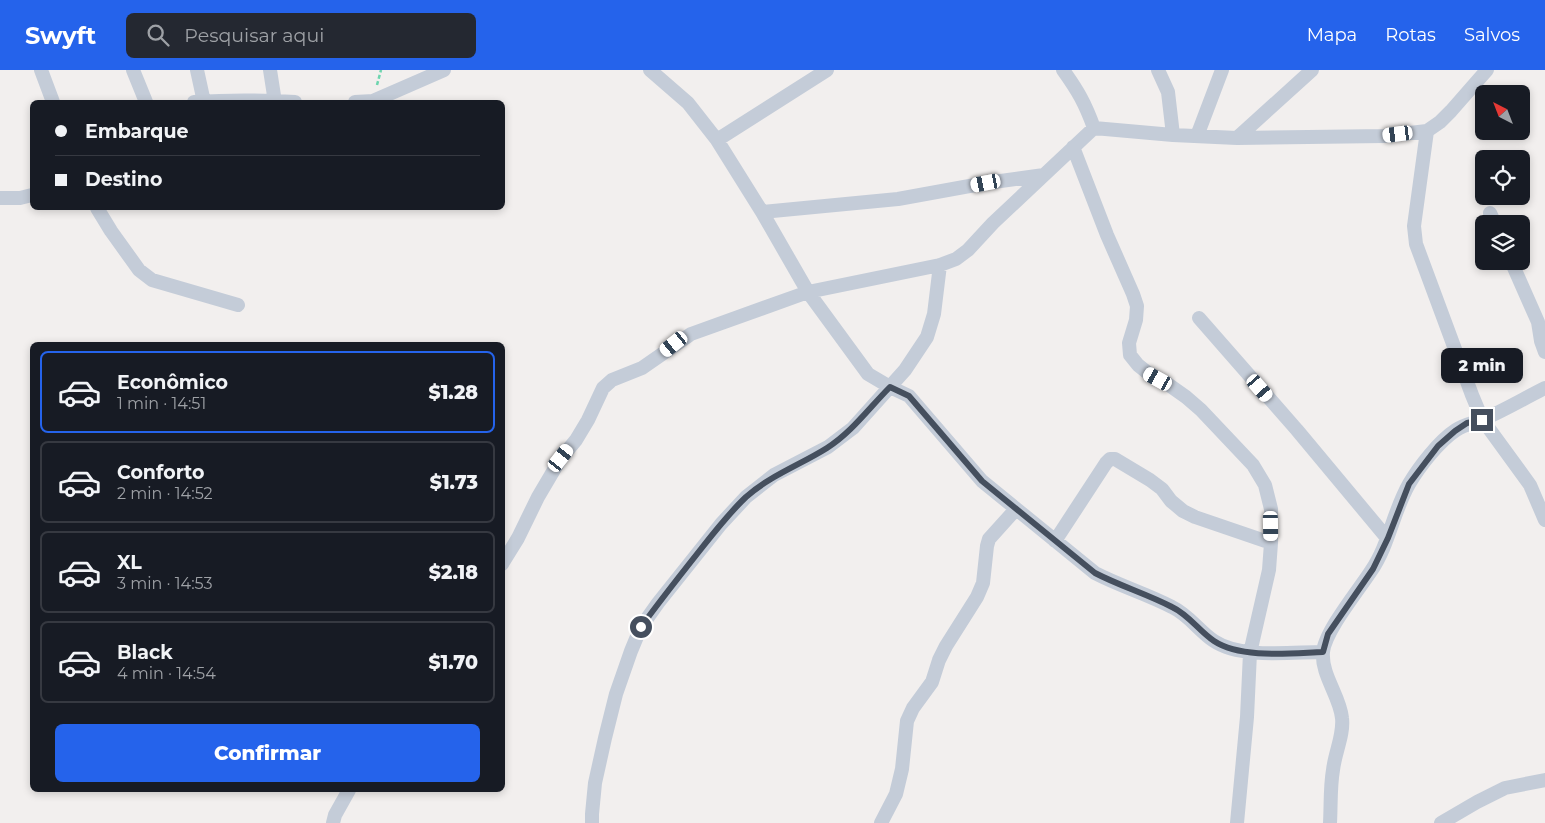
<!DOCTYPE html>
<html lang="pt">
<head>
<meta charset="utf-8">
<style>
  body { margin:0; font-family:Montserrat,sans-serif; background:#242831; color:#f1f3f6; height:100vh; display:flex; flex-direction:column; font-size:19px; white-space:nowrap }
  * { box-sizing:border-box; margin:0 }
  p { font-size:16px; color:#9ea1a6 }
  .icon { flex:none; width:28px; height:28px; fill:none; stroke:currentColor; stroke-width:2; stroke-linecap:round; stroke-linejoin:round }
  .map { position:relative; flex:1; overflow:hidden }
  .drawer { position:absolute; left:30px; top:272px; width:475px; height:450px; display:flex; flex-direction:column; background:#171b24; border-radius:8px; box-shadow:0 2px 8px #0003 }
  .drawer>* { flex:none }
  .guide { position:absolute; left:30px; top:30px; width:475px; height:110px; border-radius:8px; box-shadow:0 2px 8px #0003; display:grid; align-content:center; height:110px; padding:0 25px; background:#171b24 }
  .needle { width:32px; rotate:318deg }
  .fabs { position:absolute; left:1475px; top:15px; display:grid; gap:10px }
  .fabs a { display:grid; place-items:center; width:55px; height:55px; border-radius:8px; background:#171b24; box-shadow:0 2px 8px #0003; font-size:25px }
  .end { position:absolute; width:22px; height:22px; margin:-11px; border:6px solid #454f5e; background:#fff; box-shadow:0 0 0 2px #fff }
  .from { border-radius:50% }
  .bubble { position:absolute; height:35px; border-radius:8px; background:#171b24; box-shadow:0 2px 8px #0003; font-size:16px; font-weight:800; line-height:35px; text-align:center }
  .car { position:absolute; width:15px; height:30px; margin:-15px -8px; border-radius:6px; box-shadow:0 0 4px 1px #0007; background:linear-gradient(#fff 24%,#345 0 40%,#fff 0 76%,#345 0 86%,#fff 0) }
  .guide b { display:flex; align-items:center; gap:18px; height:48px; font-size:19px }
  .guide b+b { border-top:1px solid #363941 }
  .guide i { width:12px; height:12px; background:#f1f3f6 }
  ul { padding:9px 0 0; list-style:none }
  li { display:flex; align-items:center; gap:15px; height:82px; margin:0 10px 8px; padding:0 15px; border:2px solid #363941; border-radius:8px }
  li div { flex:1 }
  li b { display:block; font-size:19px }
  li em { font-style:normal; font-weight:800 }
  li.selected { border-color:#2563eb }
  li>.icon { width:45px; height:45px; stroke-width:1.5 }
  .primary-button { display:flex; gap:10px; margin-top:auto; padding:10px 25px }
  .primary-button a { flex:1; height:58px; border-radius:8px; background:#2563eb; color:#fff; font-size:20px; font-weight:800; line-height:58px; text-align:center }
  header { display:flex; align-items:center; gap:30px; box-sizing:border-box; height:70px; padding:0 25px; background:#2563eb; color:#fff }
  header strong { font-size:24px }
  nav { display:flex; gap:28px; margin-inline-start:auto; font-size:18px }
  .search { width:350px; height:45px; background:#242831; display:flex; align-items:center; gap:12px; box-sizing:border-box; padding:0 18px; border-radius:8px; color:#9ea1a6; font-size:19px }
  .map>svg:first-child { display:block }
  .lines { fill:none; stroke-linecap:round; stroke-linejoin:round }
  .path { stroke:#6dd5ae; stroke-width:2.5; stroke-dasharray:4 2.5; stroke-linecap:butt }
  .street { stroke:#c4ccd8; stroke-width:14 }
  .route { stroke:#454f5e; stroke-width:6 }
</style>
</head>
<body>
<header>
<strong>Swyft</strong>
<div class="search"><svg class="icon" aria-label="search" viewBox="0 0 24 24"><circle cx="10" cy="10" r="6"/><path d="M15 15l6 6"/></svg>Pesquisar aqui</div>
<nav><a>Mapa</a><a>Rotas</a><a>Salvos</a></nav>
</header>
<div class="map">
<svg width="1545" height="753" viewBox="0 0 1545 753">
  <rect width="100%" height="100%" fill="#f2efee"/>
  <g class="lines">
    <path class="path" d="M377,15L381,0"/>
    <path class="street" d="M41,0L53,32
      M133,0L146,32
      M197,0L204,32
      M270,0L275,32
      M650,0L688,33L717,70L762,142L808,222L868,304L890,317L909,326L982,411L1095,503C1120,516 1147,524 1172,537C1189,545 1199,561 1214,571C1241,589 1292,582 1323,582
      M1063,0C1078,21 1085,33 1094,58
      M1158,0L1168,22L1173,65
      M194,32C228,30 261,30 295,32
      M355,32L373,31L444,0
      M1427,61L1414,156L1416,174L1472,325L1482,349L1530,415L1545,450
      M1197,66L1222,0
      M1237,68L1312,0
      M717,70L827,0
      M1073,77L1107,165L1133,224L1137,236L1136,250L1129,273L1130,285L1138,295L1148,303L1169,315L1186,327L1201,340L1253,395L1265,415L1271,439V473L1269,500L1250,583L1247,647L1237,753
      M0,128H20L32,125
      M97,138L111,161L139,200L152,210L238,235
      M762,142L898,129L986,113L1044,105
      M1490,143L1495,154
      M1511,191L1538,252L1541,271L1545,282
      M1199,248L1297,360L1387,468
      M1055,471L1106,393L1110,389H1115L1150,410L1162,419L1171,431L1183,441L1195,447L1271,473
      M502,494L518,468L538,427L561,388L576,370L588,350L603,318L612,310L642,298L691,264L808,222L940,195L956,189L968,180L993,153L1094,58L1173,65L1237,68L1384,66L1427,61L1440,52L1451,41L1487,0
      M333,753L335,745L349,720
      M592,753V744L595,713L605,668L616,624L631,581L641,557L658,533L721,454L746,427L774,405L828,377L853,358L905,300L927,267L934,244L940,195
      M881,753L896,724L902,699L907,651L913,638L932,612L939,590L946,576L977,527L983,513L987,476L989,469L1016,439
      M1330,753C1331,735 1330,717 1333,700C1335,682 1344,665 1342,648C1340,626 1321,605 1323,582C1325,561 1358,521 1371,501C1389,475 1393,442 1409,414C1419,397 1439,371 1456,360C1465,354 1474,353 1484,349C1505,340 1525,328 1545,318
      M1441,753L1477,732L1505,718L1545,710"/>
  </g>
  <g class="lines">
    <path class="route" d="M641,557C659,532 678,508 697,484C712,465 728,444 746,427C771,405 800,395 827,378C852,362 869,338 890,317L909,326L982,411L1095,503C1120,516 1147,524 1172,537C1189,545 1199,561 1214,571C1241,589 1292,583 1323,582L1328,564L1373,499L1388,468L1409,414L1438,376L1455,361L1467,353L1482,350"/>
  </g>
</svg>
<div class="fabs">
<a><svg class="needle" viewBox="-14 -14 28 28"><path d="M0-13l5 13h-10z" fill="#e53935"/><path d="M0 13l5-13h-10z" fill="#9ea1a6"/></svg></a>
<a><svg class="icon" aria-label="locate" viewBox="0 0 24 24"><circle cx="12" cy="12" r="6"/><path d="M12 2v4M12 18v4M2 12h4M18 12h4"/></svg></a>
<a><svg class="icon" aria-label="layers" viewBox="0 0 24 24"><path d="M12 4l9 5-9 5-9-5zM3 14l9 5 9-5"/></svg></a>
</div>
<i class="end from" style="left:641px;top:557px"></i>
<i class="end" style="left:1482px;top:350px"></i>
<div class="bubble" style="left:1441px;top:278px;width:82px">2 min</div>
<i class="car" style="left:1398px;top:64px;rotate:263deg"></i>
<i class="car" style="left:986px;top:113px;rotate:259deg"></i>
<i class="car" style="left:674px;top:274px;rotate:231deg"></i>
<i class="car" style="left:1158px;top:309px;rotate:299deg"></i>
<i class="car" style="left:1260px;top:318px;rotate:139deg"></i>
<i class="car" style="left:561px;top:388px;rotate:38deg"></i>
<i class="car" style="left:1271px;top:456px;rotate:179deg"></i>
<div class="guide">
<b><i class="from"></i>Embarque</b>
<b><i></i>Destino</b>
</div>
<section class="drawer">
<ul>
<li class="selected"><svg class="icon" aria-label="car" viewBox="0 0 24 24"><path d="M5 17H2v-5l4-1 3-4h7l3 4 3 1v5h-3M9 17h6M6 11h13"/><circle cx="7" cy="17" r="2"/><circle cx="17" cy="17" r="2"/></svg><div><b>Econômico</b><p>1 min · 14:51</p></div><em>$1.28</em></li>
<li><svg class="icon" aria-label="car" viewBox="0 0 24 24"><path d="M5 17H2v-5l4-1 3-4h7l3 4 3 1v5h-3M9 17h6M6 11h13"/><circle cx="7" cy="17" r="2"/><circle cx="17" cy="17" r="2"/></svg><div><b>Conforto</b><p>2 min · 14:52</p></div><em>$1.73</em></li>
<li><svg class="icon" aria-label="car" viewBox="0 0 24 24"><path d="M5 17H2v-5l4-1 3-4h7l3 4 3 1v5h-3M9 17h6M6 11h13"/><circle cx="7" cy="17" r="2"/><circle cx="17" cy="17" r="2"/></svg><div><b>XL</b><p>3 min · 14:53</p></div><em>$2.18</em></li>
<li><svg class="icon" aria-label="car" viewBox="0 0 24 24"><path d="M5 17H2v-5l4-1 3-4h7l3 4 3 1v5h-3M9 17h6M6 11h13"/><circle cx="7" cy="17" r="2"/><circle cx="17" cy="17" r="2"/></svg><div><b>Black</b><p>4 min · 14:54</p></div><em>$1.70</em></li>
</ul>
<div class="primary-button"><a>Confirmar</a></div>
</section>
</div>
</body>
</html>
